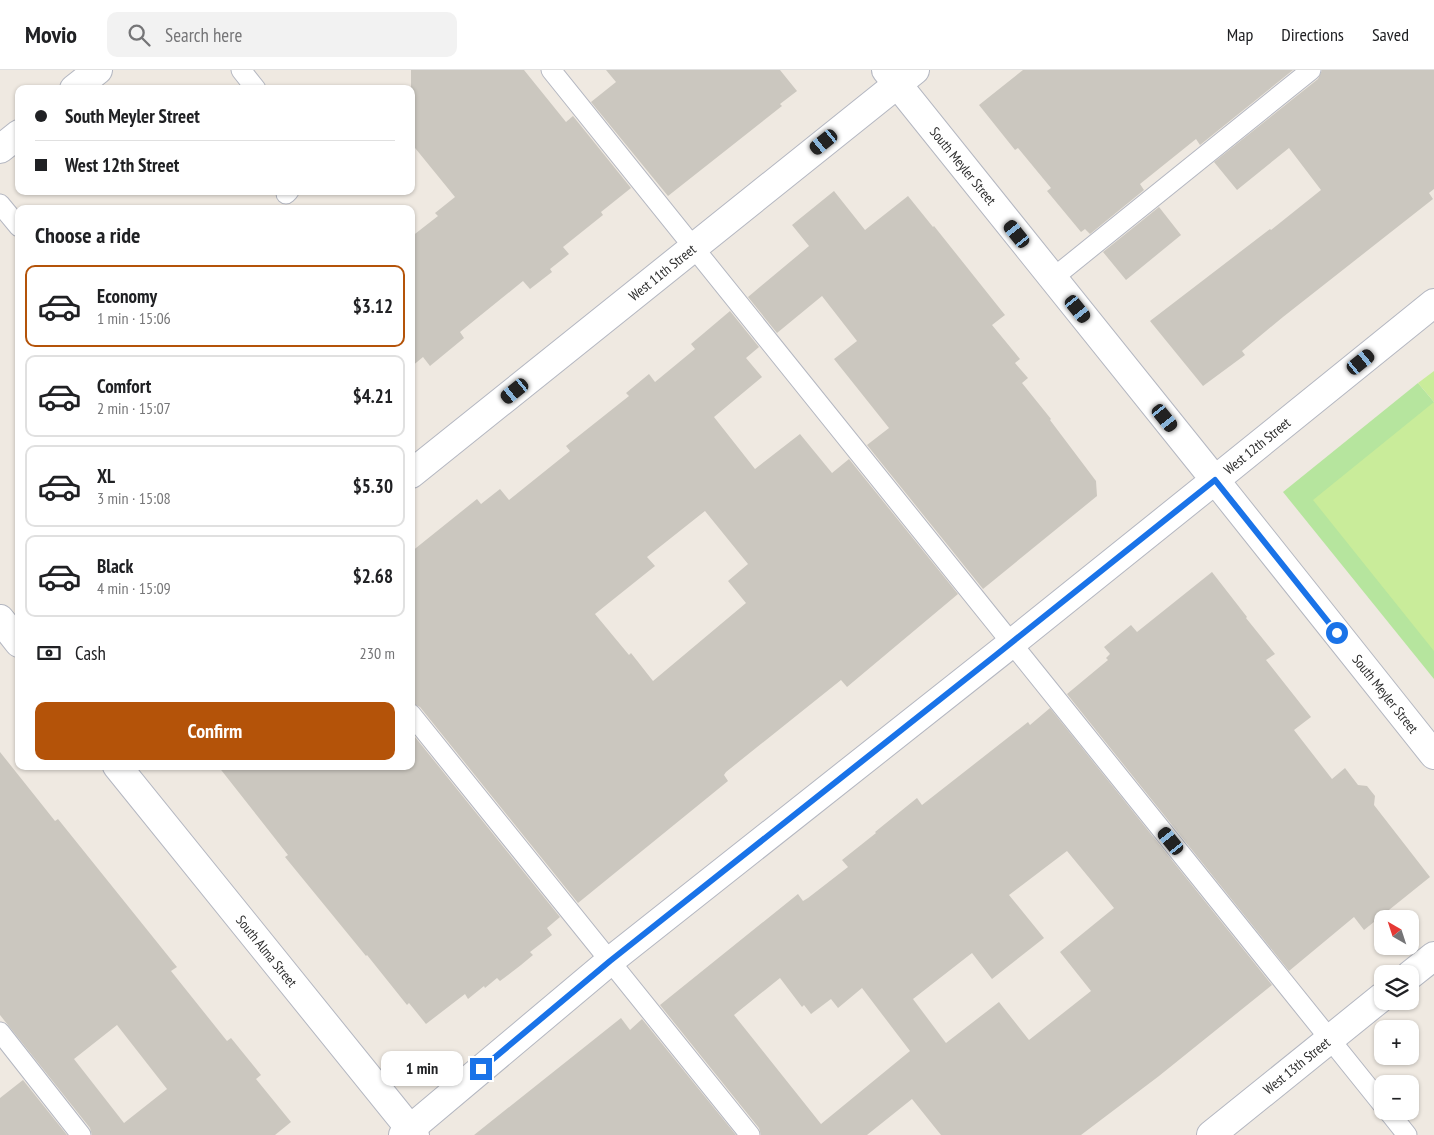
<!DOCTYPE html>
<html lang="en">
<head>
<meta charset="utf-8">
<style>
  body { margin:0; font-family:"PT Sans Narrow",sans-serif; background:#f2f2f2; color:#202124; height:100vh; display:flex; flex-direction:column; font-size:19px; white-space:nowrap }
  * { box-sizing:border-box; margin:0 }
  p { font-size:16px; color:#757577 }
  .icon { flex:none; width:28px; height:28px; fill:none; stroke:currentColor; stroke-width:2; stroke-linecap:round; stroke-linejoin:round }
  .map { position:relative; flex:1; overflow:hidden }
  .side { position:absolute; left:15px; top:135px; width:400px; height:565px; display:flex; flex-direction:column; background:#fff; border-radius:10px; box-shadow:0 1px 4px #0004 }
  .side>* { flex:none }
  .top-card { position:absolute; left:15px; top:15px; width:400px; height:110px; border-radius:10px; box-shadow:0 1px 4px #0004; display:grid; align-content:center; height:110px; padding:0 20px; background:#fff }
  .needle { width:32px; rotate:321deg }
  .buttons { position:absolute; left:1374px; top:840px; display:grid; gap:10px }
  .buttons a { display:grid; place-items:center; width:45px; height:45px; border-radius:10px; background:#fff; box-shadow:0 1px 4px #0004; font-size:25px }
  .end { position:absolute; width:22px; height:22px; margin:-11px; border:6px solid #1a73e8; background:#fff; box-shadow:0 0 0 2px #fff }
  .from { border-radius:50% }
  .bubble { position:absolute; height:35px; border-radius:10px; background:#fff; box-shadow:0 1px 4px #0004; font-size:16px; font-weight:700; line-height:35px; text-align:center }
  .car { position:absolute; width:15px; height:30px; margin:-15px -8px; border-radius:6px; box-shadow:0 0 4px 1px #0007; background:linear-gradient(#222 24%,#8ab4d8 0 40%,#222 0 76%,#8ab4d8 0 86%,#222 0) }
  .top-card b { display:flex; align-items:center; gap:18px; height:48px; font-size:19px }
  .top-card b+b { border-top:1px solid #e0e0e0 }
  .top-card i { width:12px; height:12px; background:#202124 }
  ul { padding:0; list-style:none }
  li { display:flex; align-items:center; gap:15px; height:82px; margin:0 10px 8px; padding:0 10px; border:2px solid #e0e0e0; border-radius:10px }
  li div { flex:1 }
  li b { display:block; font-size:19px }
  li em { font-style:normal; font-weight:700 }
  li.current { border-color:#b45309 }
  li>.icon { width:45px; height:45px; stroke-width:1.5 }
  h2 { padding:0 20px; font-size:22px; line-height:60px }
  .pay { display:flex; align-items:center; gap:12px; height:55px; padding:0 20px; font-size:19px }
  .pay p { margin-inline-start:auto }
  .action { display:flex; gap:10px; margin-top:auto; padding:10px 20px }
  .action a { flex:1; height:58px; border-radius:10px; background:#b45309; color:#fff; font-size:20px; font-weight:700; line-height:58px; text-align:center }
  header { display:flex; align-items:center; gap:30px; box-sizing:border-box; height:70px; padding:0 25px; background:#fff; border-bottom:1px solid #e0e0e0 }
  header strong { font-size:24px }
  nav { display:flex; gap:28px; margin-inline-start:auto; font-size:18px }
  .search { width:350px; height:45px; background:#f2f2f2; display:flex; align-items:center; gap:12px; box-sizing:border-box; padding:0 18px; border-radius:10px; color:#757577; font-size:19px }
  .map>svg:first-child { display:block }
  .green { fill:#b6e59e }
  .pitch { fill:#c9ec9a }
  .building { fill:#cbc7bf; fill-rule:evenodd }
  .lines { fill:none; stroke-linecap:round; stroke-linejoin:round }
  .lane-casing { stroke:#b4b7c1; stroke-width:21 }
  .street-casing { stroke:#b4b7c1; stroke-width:30 }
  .secondary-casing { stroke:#b4b7c1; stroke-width:30 }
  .lane { stroke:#fff; stroke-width:19 }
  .street { stroke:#fff; stroke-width:28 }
  .secondary { stroke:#fff; stroke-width:28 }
  .route { stroke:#1a73e8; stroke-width:6 }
  .labels { text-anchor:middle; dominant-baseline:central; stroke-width:4; stroke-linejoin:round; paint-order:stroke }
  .street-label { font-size:14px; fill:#2e2e2e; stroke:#fff }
</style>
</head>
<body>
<header>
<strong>Movio</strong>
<div class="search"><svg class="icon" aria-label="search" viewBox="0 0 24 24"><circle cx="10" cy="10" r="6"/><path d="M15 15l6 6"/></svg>Search here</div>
<nav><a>Map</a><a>Directions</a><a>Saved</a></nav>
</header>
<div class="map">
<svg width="1434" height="1065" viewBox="0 0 1434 1065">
  <rect width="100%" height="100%" fill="#efe9e1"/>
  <path class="green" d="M1418,313L1434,332V609L1283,422Z"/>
  <path class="pitch" d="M1434,301V581L1313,430L1434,332L1418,313Z"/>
  <path class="building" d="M411,0H524L566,52L573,46L631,118L601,142L603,145L563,177L569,184L550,199L552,202L530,219L523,211L460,262L464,268L430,296L423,287L411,297V167L438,146L435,143L455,127L411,73Z
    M606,0H780L797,21L780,34L782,36L668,126L591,32L616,12Z
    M1023,0H1293L1200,75L1196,69L1140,114L1144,120L1090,164L1085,159L1081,162L1047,121L1051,118L1018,78L1015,80L979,35Z
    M1322,0H1434V119L1429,123L1433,129L1283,247L1242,281L1245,285L1203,316L1150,251L1270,159L1271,160L1321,120L1289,78L1237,120L1214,92L1318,9Z
    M834,121L865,160L908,126L933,157L934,156L1005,245L992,255L1020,289L1015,293L1028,308L1022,313L1051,349L1050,350L1096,411L1097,426L983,519L867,375L889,358L834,289L857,271L822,226L777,263L748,227L809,176L792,155Z
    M1159,137L1181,165L1126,210L1103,182Z
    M730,241L759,277L746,288L762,307L714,347L755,399L800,364L832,403L849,389L958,524L847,617L841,610L726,702L724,705L728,711L578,833L420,637L411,633V482L477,429L481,434L500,419L509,430L570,381L566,376L629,326L626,323L649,304L655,312L695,279L691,274ZM705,441L748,494L728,511L746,533L653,611L631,583L629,585L595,544L655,496L647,487Z
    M1212,502L1247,547L1246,548L1275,584L1266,590L1311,647L1294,660L1332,709L1345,698L1358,715L1367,716L1375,726L1374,735L1430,807L1364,860L1354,847L1289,901L1067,624L1108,590L1106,588L1110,584L1104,577L1131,555L1137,562Z
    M1050,638L1272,915L1159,1006L1081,1065H941L912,1029L867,1065H761L759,1058L660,935L798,824L803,831L808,828L848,797L842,790L876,763L875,762L917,728L922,735L1028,652L1030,655ZM1067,781L1114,838L1060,882L1091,921L1029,970L999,932L946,973L913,929L972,883L992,909L1044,868L1009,825ZM780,908L802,937L804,935L811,944L831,929L838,938L862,918L910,981L821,1054L734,945Z
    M411,662L560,847L547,858L552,865L530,882L533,885L521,895L500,911L497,908L485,918L484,916L468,929L465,924L426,954L409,933L407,935L367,885L366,886L285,787L288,785L218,696H411Z
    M0,682L55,751L58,749L177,897L171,901L227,971L231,968L261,1005L256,1009L291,1052L275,1065H92L90,1058L0,945ZM117,955L167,1019L124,1053L74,989Z
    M621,948L630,960L642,949L736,1065H474Z
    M23,1010L67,1065H0V1028Z"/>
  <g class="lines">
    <g class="lane-casing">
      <path id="lane" d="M241,0L256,19
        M551,0L1382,1034
        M286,124L289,121
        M0,134L19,157
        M1053,208L1311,0
        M411,644L750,1065
        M0,962L81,1065
        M1388,1041L1407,1065"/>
    </g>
    <g class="street-casing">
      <g id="street">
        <path d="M74,19L98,0"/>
        <path d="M0,79L19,64"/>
        <path id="s1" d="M411,404L915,0"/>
        <path d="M403,1065L610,891L1012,573L1215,410L886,0"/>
      </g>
    </g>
    <g class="secondary-casing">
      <g id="secondary">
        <path id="s2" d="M1434,233L1215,410L1434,685"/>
        <path d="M0,549L19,573"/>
        <path id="s3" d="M117,696L415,1065"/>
        <path d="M1410,905L1434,886"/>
        <path id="s4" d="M1211,1065L1382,927"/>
      </g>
    </g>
    <use href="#lane" class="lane"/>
    <use href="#street" class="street"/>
    <use href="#secondary" class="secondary"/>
  </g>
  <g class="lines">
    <path class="route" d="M481,999L610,891L996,585L1215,410L1337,563"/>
  </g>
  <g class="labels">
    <g class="street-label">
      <text transform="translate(963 96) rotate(51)">South Meyler Street</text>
      <text stroke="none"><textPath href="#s1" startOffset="322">West 11th Street</textPath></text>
      <text transform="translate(1257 376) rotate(-39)">West 12th Street</text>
      <text stroke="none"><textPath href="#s2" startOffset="555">South Meyler Street</textPath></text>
      <text stroke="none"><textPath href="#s3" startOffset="238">South Alma Street</textPath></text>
      <text stroke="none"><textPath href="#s4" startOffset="110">West 13th Street</textPath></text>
    </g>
  </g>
</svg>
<div class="buttons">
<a><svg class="needle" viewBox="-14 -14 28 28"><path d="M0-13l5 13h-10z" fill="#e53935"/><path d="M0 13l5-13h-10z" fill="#757577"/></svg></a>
<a><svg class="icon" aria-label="layers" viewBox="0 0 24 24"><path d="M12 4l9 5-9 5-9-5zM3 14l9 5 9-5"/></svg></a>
<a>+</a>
<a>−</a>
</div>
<i class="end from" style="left:1337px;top:563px"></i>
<i class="end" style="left:481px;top:999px"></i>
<div class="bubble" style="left:381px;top:981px;width:82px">1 min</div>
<i class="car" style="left:824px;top:72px;rotate:231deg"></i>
<i class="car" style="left:1017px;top:164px;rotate:321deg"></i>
<i class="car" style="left:1078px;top:239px;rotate:141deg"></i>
<i class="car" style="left:1361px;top:292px;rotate:51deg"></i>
<i class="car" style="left:515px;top:321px;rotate:231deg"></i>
<i class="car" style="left:1165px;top:348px;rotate:141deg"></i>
<i class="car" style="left:1171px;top:771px;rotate:321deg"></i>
<div class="top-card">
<b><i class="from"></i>South Meyler Street</b>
<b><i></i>West 12th Street</b>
</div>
<section class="side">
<h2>Choose a ride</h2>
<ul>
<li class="current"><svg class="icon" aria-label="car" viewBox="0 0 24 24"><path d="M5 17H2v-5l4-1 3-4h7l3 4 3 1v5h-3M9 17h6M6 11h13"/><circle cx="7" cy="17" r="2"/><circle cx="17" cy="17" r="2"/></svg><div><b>Economy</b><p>1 min · 15:06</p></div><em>$3.12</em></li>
<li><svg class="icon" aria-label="car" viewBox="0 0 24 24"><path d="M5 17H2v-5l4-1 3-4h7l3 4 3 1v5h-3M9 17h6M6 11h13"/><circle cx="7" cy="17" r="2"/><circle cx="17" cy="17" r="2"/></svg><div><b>Comfort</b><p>2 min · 15:07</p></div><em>$4.21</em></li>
<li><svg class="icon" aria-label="car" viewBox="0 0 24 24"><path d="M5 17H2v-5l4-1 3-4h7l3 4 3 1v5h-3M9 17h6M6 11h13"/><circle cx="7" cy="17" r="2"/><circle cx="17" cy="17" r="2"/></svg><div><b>XL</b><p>3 min · 15:08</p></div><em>$5.30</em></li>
<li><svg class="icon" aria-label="car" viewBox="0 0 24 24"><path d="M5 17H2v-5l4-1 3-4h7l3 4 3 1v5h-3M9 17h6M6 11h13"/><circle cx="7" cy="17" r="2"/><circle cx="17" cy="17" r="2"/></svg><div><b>Black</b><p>4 min · 15:09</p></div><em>$2.68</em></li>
</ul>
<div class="pay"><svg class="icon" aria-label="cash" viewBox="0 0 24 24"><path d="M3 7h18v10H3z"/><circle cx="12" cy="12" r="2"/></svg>Cash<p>230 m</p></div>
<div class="action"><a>Confirm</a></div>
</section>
</div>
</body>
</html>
